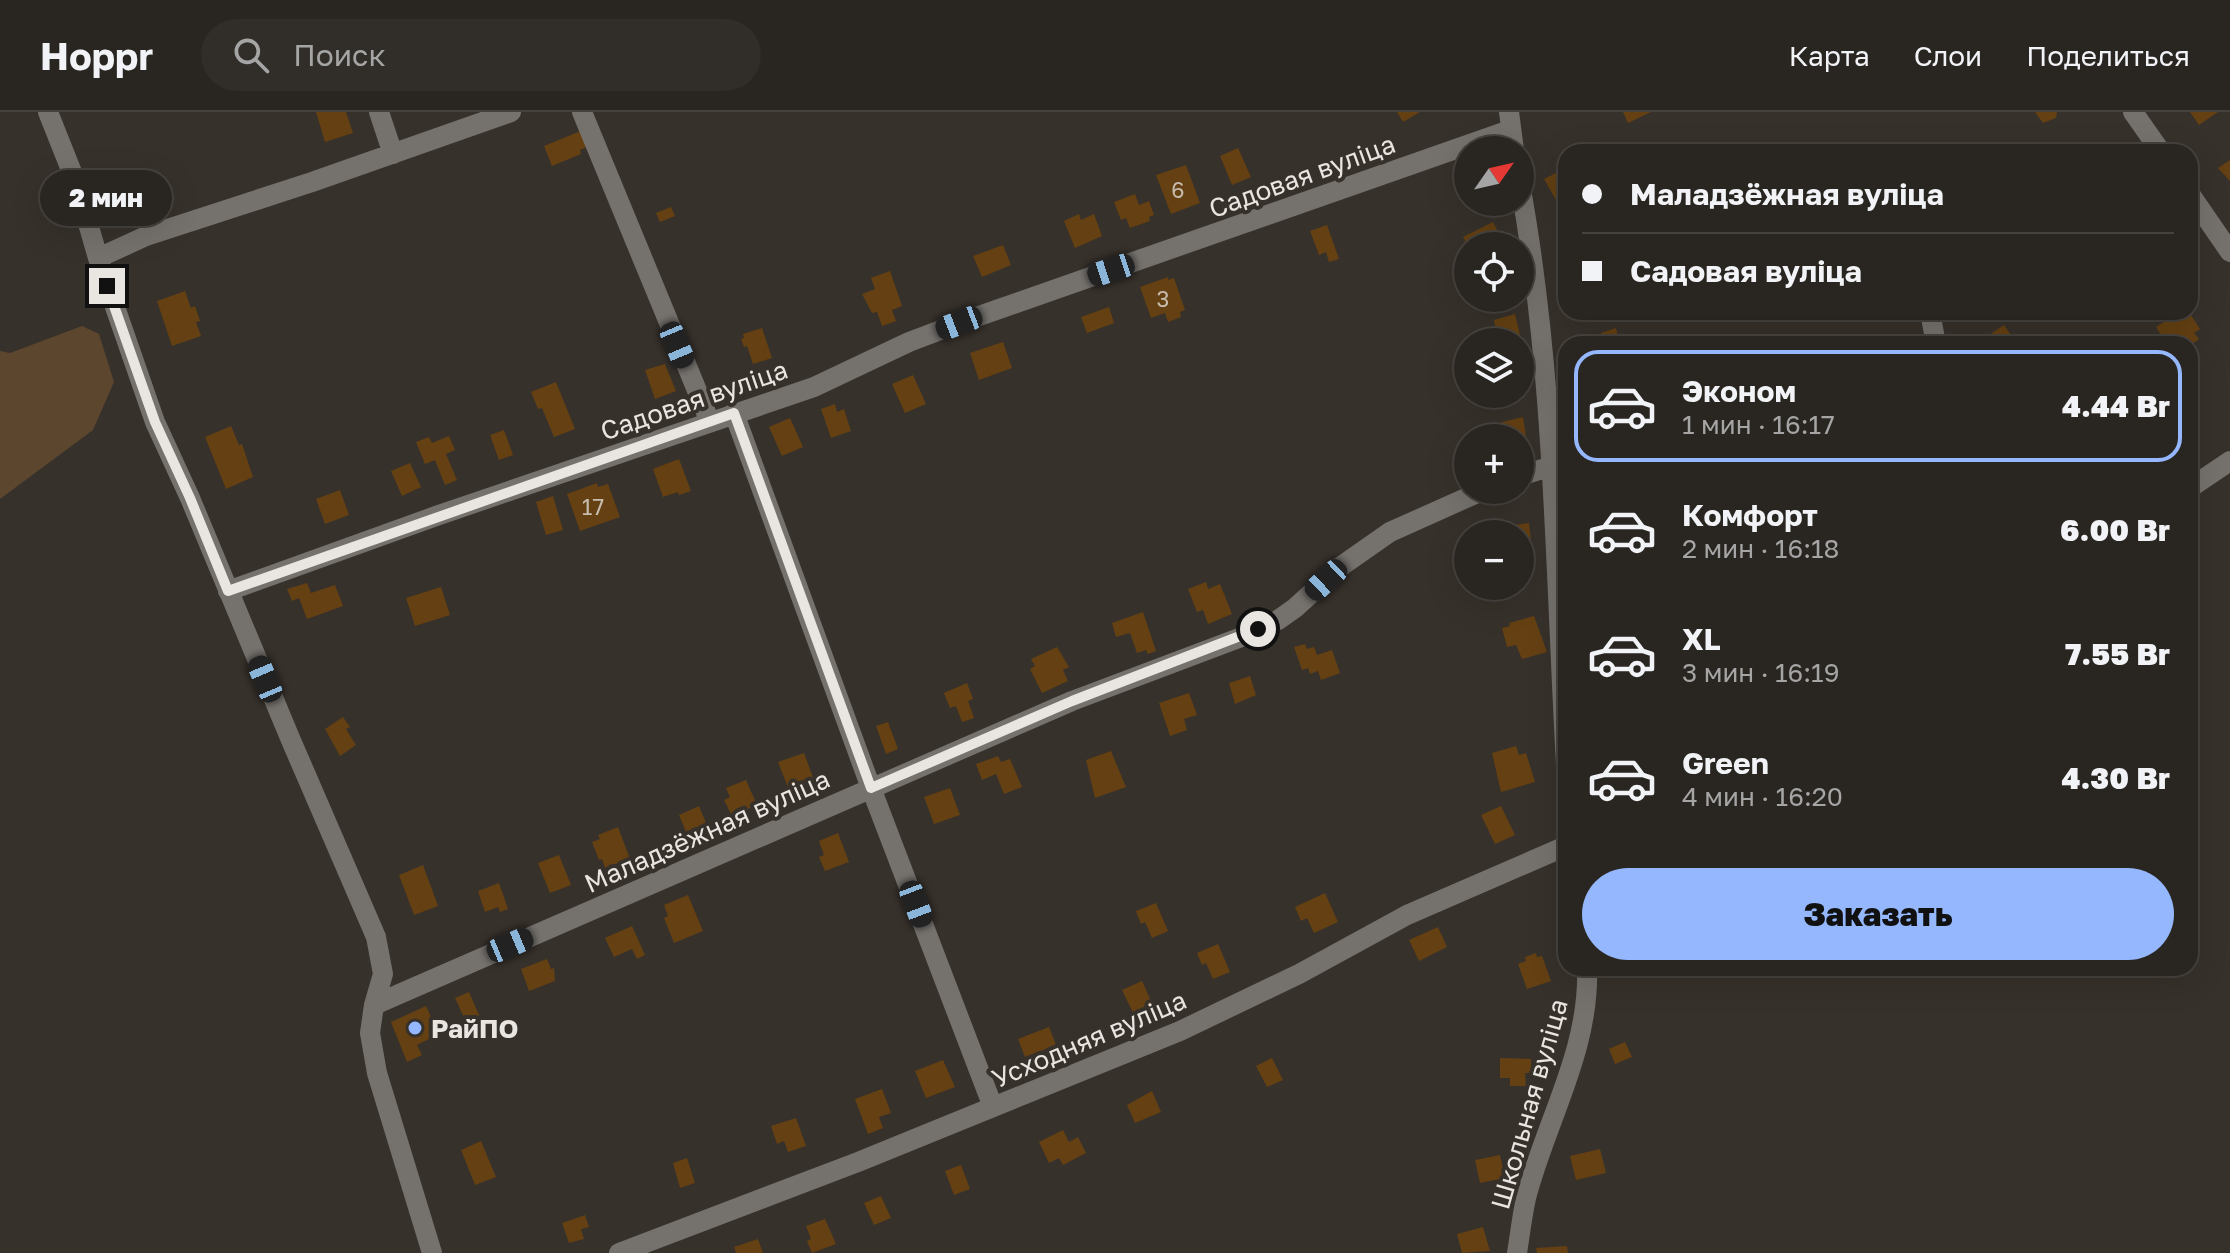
<!DOCTYPE html>
<html lang="ru">
<head>
<meta charset="utf-8">
<style>
  body { margin:0; font-family:"Golos Text",sans-serif; background:#312d29; color:#f1f3f6; height:100vh; display:flex; flex-direction:column; font-size:30px; white-space:nowrap }
  * { box-sizing:border-box; margin:0 }
  p { font-size:26px; color:#a5a5a5 }
  .icon { flex:none; width:44px; height:44px; fill:none; stroke:currentColor; stroke-width:2; stroke-linecap:round; stroke-linejoin:round }
  .map { position:relative; flex:1; overflow:hidden }
  .drawer { position:absolute; left:1558px; top:224px; width:640px; height:640px; display:flex; flex-direction:column; background:#292520; border-radius:24px; box-shadow:0 8px 32px #0002,0 0 0 2px #45423e }
  .drawer>* { flex:none }
  .top-card { position:absolute; left:1558px; top:32px; width:640px; height:176px; border-radius:24px; box-shadow:0 8px 32px #0002,0 0 0 2px #45423e; display:grid; align-content:center; height:176px; padding:0 24px; background:#292520 }
  .needle { width:52px; rotate:56deg }
  .controls { position:absolute; left:1454px; top:24px; display:grid; gap:16px }
  .controls a { display:grid; place-items:center; width:80px; height:80px; border-radius:50%; background:#292520; box-shadow:0 8px 32px #0002,0 0 0 2px #45423e; font-size:40px }
  .end { position:absolute; width:36px; height:36px; margin:-18px; border:10px solid #e9e5e1; background:#111; box-shadow:0 0 0 4px #111 }
  .from { border-radius:50% }
  .bubble { position:absolute; height:56px; border-radius:28px; background:#292520; box-shadow:0 8px 32px #0002,0 0 0 2px #45423e; font-size:26px; font-weight:800; line-height:56px; text-align:center }
  .car { position:absolute; width:24px; height:48px; margin:-24px -12px; border-radius:10px; box-shadow:0 0 6px 2px #0007; background:linear-gradient(#222 24%,#8ab4d8 0 40%,#222 0 76%,#8ab4d8 0 86%,#222 0) }
  .top-card b { display:flex; align-items:center; gap:28px; height:76px; font-size:30px }
  .top-card b+b { border-top:2px solid #45423e }
  .top-card i { width:20px; height:20px; background:#f1f3f6 }
  ul { padding:14px 0 0; list-style:none }
  li { display:flex; align-items:center; gap:24px; height:112px; margin:0 16px 12px; padding:0 8px; border:4px solid transparent; border-radius:24px }
  li div { flex:1 }
  li b { display:block; font-size:30px }
  li em { font-style:normal; font-weight:800 }
  li.selected { border-color:#94b7fd }
  li>.icon { width:72px; height:72px; stroke-width:1.5 }
  .button { display:flex; gap:16px; margin-top:auto; padding:16px 24px }
  .button a { flex:1; height:92px; border-radius:48px; background:#94b7fd; color:#111; font-size:32px; font-weight:800; line-height:92px; text-align:center }
  header { display:flex; align-items:center; gap:48px; box-sizing:border-box; height:112px; padding:0 40px; background:#292520; border-bottom:2px solid #45423e }
  header strong { font-size:38px }
  nav { display:flex; gap:44px; margin-inline-start:auto; font-size:28px }
  .search { width:560px; height:72px; background:#312d29; display:flex; align-items:center; gap:20px; box-sizing:border-box; padding:0 28px; border-radius:44px; color:#a5a5a5; font-size:30px }
  .map>svg:first-child { display:block }
  .green { fill:#5d462e }
  .building { fill:#644013 }
  .lines { fill:none; stroke-linecap:round; stroke-linejoin:round }
  .minor { stroke:#75726e; stroke-width:20 }
  .route { stroke:#e9e5e1; stroke-width:10 }
  .poi-dot { fill:#94b7fd; stroke:#37312b; stroke-width:3 }
  .labels { text-anchor:middle; dominant-baseline:central; stroke-width:8; stroke-linejoin:round; paint-order:stroke }
  .number-label { font-size:22px; fill:#c8bcae }
  .street-label { font-size:26px; fill:#e9e5e1; stroke:#37312b }
  .poi-label { font-size:26px; font-weight:bold; fill:#e9e5e1; stroke:#37312b; text-anchor:start }
</style>
</head>
<body>
<header>
<strong>Hoppr</strong>
<div class="search"><svg class="icon" aria-label="search" viewBox="0 0 24 24"><circle cx="10" cy="10" r="6"/><path d="M15 15l6 6"/></svg>Поиск</div>
<nav><a>Карта</a><a>Слои</a><a>Поделиться</a></nav>
</header>
<div class="map">
<svg width="2230" height="1141" viewBox="0 0 2230 1141">
  <rect width="100%" height="100%" fill="#37312b"/>
  <path class="green" d="M82,214L99,222L114,270L93,318L0,387V239L10,241Z"/>
  <path class="building" d="M316,0H346L353,21L325,30Z
    M1397,0H1420L1403,10Z
    M1623,0H1651L1628,11Z
    M2035,0H2057L2056,6L2043,11Z
    M2190,0H2218L2199,13Z
    M583,18L589,34L580,38L581,42L552,54L544,34Z
    M1238,36L1251,65L1232,73L1220,44Z
    M2230,48V69L2218,56Z
    M1186,53L1200,91L1171,102L1156,63Z
    M1566,56V82L1556,88L1544,67Z
    M144,77L153,104L122,114L113,88Z
    M1135,82L1139,93L1149,89L1154,103L1149,105L1150,109L1130,116L1126,106L1121,108L1114,90Z
    M671,95L675,104L660,110L656,101Z
    M1079,102L1081,108L1094,102L1102,124L1075,136L1064,109Z
    M1493,110L1505,134H1468L1463,125Z
    M1327,113L1339,147L1329,150L1326,140L1319,143L1310,119Z
    M1003,133L1011,153L982,165L973,144Z
    M890,159L902,194L892,198L896,209L882,214L877,200L872,201L862,182L875,177L871,166Z
    M1168,165V168L1174,166L1185,198L1180,200L1181,205L1168,210L1165,201L1151,206L1140,175Z
    M185,179L191,196L195,194L200,209L196,210L201,224L172,234L157,189Z
    M1109,195L1114,211L1087,221L1081,205Z
    M2179,200L2183,204L2189,200L2200,217L2194,221L2199,227L2192,232H2167L2156,215Z
    M1515,202L1521,227L1496,230L1492,215L1495,214L1494,208Z
    M2004,213L2017,232H1982L1980,229Z
    M762,216L772,246L753,252L747,234L744,235L741,227L744,226L743,222Z
    M1616,216L1618,225L1628,222L1631,232H1605L1601,221Z
    M1003,230L1012,256L979,268L970,241Z
    M665,252L676,279L655,287L645,258Z
    M913,263L926,292L905,301L892,272Z
    M556,270L575,317L554,325L542,296L538,297L531,280Z
    M835,292L837,300L844,297L851,319L831,326L821,297Z
    M1523,305L1526,324L1488,326L1486,314Z
    M790,306L803,335L782,344L769,315Z
    M231,314L239,333L242,332L253,365L226,377L205,325Z
    M504,318L513,343L499,348L490,323Z
    M449,324L455,338L446,342L457,368L445,373L435,348L425,352L416,330L429,325L432,331Z
    M679,347L691,379L679,383L678,380L663,385L653,357Z
    M410,351L421,375L402,384L391,359Z
    M597,371L598,375L608,372L620,405L580,419L567,382Z
    M340,378L349,403L325,412L316,387Z
    M553,384L563,418L546,423L536,390Z
    M1529,411L1531,428L1524,429V432H1520V422H1501L1500,415Z
    M1206,470L1208,477L1220,472L1232,502L1208,512L1203,498L1197,500L1188,477Z
    M307,471L311,481L335,473L343,494L307,507L299,486L292,489L287,477Z
    M441,475L450,503L415,514L406,486Z
    M1143,500L1156,539L1148,542L1146,538L1137,541L1130,521L1116,525L1112,511Z
    M1534,504L1547,540L1522,547L1516,533L1507,535L1502,516L1510,514L1509,511Z
    M1305,532L1307,537L1314,535L1317,543L1332,538L1340,561L1321,568L1318,559L1310,562L1308,556L1302,558L1294,535Z
    M1057,535L1069,555L1063,558L1068,569L1042,581L1030,557L1035,554L1031,547Z
    M1250,564L1256,583L1235,592L1229,571Z
    M967,571L973,587L968,589L974,606L962,610L956,594L950,596L944,581Z
    M1189,581L1197,603L1184,607L1187,618L1170,624L1159,591Z
    M343,605L350,615L346,617L356,633L340,644L325,617Z
    M888,610L898,637L886,642L876,614Z
    M1516,634L1519,643L1526,641L1535,670L1501,680L1492,641Z
    M1111,639L1126,675L1095,686L1086,648Z
    M804,641L814,668L789,678L778,650Z
    M998,644L1001,650L1010,647L1022,675L1004,682L996,662L982,668L976,652Z
    M746,668L757,693L732,704L724,688L730,685L726,676Z
    M950,676L960,703L934,712L924,685Z
    M699,694L706,711L686,720L679,703Z
    M1501,694L1515,723L1495,732L1481,703Z
    M618,715L630,747L605,756L602,747L599,748L592,730L600,727L598,723Z
    M838,721L849,750L825,759L819,745L824,743L819,729Z
    M559,743L571,773L550,781L538,751Z
    M423,753L438,794L414,803L399,763Z
    M499,771L508,797L500,800L498,795L485,800L478,779Z
    M1325,781L1338,810L1314,821L1307,806L1301,809L1295,795Z
    M688,783L703,819L674,831L664,806L668,804L664,793Z
    M1156,791L1168,819L1152,826L1145,810L1141,812L1136,799Z
    M632,814L645,843L637,847L632,837L614,845L605,826Z
    M1438,815L1447,835L1419,849L1409,828Z
    M1218,832L1230,860L1213,867L1206,851L1202,853L1197,841Z
    M1536,841L1537,845L1542,844L1551,869L1527,877L1518,852L1526,849L1525,845Z
    M547,847L551,857L554,856L555,869L529,879L521,857Z
    M1142,869L1154,896L1135,905L1122,878Z
    M469,880L482,910L469,916L455,886Z
    M426,894L439,922L417,933L422,943L407,950L391,910Z
    M1049,915L1056,933L1025,945L1018,927Z
    M1625,930L1632,945L1615,952L1609,937Z
    M1272,946L1283,968L1267,975L1256,954Z
    M1500,946L1531,947V961H1525L1526,974H1510V966H1500Z
    M943,948L955,975L926,986L915,959Z
    M882,977L891,1001L879,1005L883,1016L868,1022L855,987Z
    M1152,979L1161,1000L1135,1011L1127,993Z
    M796,1006L806,1034L788,1040L784,1029L777,1032L771,1014Z
    M1063,1018L1069,1030L1078,1025L1086,1041L1063,1053L1059,1046L1049,1051L1039,1030Z
    M481,1029L496,1065L475,1073L461,1038Z
    M1600,1037L1606,1061L1576,1068L1570,1044Z
    M1500,1043L1505,1066L1480,1071L1475,1048Z
    M687,1046L695,1071L680,1076L673,1051Z
    M961,1053L970,1077L954,1083L945,1059Z
    M881,1084L891,1106L874,1113L864,1091Z
    M585,1103L589,1115L581,1117L584,1127L569,1131L562,1111Z
    M825,1107L836,1132L812,1141L807,1129L811,1127L806,1114Z
    M1483,1115L1490,1139L1462,1141L1457,1122Z
    M758,1127L763,1141H736L734,1135Z
    M1567,1134L1568,1141H1537L1536,1136Z"/>
  <g class="lines">
    <path class="minor" d="M48,0L77,73L98,146L155,310L190,386L290,626L376,825L383,862L374,893L370,921L377,961L432,1141
      M379,0L393,42
      M582,0L710,310
      M1509,0L1514,38
      M2133,0L2161,40
      M1520,72C1555,263 1555,459 1566,652
      M2190,82L2230,140
      M98,146L146,124L312,70L511,0
      M1930,200L1936,232
      M734,301L871,676L993,995
      M1520,364L1552,354
      M2190,376L2230,349
      M228,479L436,404L814,275L909,230L959,211L1510,18
      M374,893L1072,589L1239,526L1278,508L1295,496L1340,455L1390,420L1484,378
      M619,1141L858,1050L1180,919L1299,862L1407,803L1566,734
      M1517,1141C1520,1123 1522,1104 1526,1086C1546,1009 1590,938 1587,856"/>
  </g>
  <g class="lines">
    <path class="route" d="M107,174L155,310L190,386L228,479L734,301L871,676L1072,589L1258,517"/>
  </g>
  <circle class="poi-dot" cx="415" cy="916" r="8"/>
  <g class="labels">
    <g class="number-label">
      <text x="1178" y="77">6</text>
      <text x="1163" y="186">3</text>
      <text x="593" y="394">17</text>
    </g>
    <g class="street-label">
      <text transform="translate(1302 64) rotate(-20)">Садовая вуліца</text>
      <text transform="translate(694 288) rotate(-19)">Садовая вуліца</text>
      <text transform="translate(707 719) rotate(-24)">Маладзёжная вуліца</text>
      <text transform="translate(1089 927) rotate(-23)">Усходняя вуліца</text>
      <text transform="translate(1529 992) rotate(-74)">Школьная вуліца</text>
    </g>
    <g class="poi-label">
      <text x="431" y="916">РайПО</text>
    </g>
  </g>
</svg>
<div class="controls">
<a><svg class="needle" viewBox="-14 -14 28 28"><path d="M0-13l5 13h-10z" fill="#e53935"/><path d="M0 13l5-13h-10z" fill="#a5a5a5"/></svg></a>
<a><svg class="icon" aria-label="locate" viewBox="0 0 24 24"><circle cx="12" cy="12" r="6"/><path d="M12 2v4M12 18v4M2 12h4M18 12h4"/></svg></a>
<a><svg class="icon" aria-label="layers" viewBox="0 0 24 24"><path d="M12 4l9 5-9 5-9-5zM3 14l9 5 9-5"/></svg></a>
<a>+</a>
<a>−</a>
</div>
<i class="end from" style="left:1258px;top:517px"></i>
<i class="end" style="left:107px;top:174px"></i>
<div class="bubble" style="left:40px;top:58px;width:132px">2 мин</div>
<i class="car" style="left:1111px;top:158px;rotate:252deg"></i>
<i class="car" style="left:959px;top:211px;rotate:249deg"></i>
<i class="car" style="left:677px;top:233px;rotate:157deg"></i>
<i class="car" style="left:1326px;top:468px;rotate:227deg"></i>
<i class="car" style="left:265px;top:567px;rotate:337deg"></i>
<i class="car" style="left:916px;top:792px;rotate:159deg"></i>
<i class="car" style="left:510px;top:833px;rotate:67deg"></i>
<div class="top-card">
<b><i class="from"></i>Маладзёжная вуліца</b>
<b><i></i>Садовая вуліца</b>
</div>
<section class="drawer">
<ul>
<li class="selected"><svg class="icon" aria-label="car" viewBox="0 0 24 24"><path d="M5 17H2v-5l4-1 3-4h7l3 4 3 1v5h-3M9 17h6M6 11h13"/><circle cx="7" cy="17" r="2"/><circle cx="17" cy="17" r="2"/></svg><div><b>Эконом</b><p>1 мин · 16:17</p></div><em>4.44 Br</em></li>
<li><svg class="icon" aria-label="car" viewBox="0 0 24 24"><path d="M5 17H2v-5l4-1 3-4h7l3 4 3 1v5h-3M9 17h6M6 11h13"/><circle cx="7" cy="17" r="2"/><circle cx="17" cy="17" r="2"/></svg><div><b>Комфорт</b><p>2 мин · 16:18</p></div><em>6.00 Br</em></li>
<li><svg class="icon" aria-label="car" viewBox="0 0 24 24"><path d="M5 17H2v-5l4-1 3-4h7l3 4 3 1v5h-3M9 17h6M6 11h13"/><circle cx="7" cy="17" r="2"/><circle cx="17" cy="17" r="2"/></svg><div><b>XL</b><p>3 мин · 16:19</p></div><em>7.55 Br</em></li>
<li><svg class="icon" aria-label="car" viewBox="0 0 24 24"><path d="M5 17H2v-5l4-1 3-4h7l3 4 3 1v5h-3M9 17h6M6 11h13"/><circle cx="7" cy="17" r="2"/><circle cx="17" cy="17" r="2"/></svg><div><b>Green</b><p>4 мин · 16:20</p></div><em>4.30 Br</em></li>
</ul>
<div class="button"><a>Заказать</a></div>
</section>
</div>
</body>
</html>
